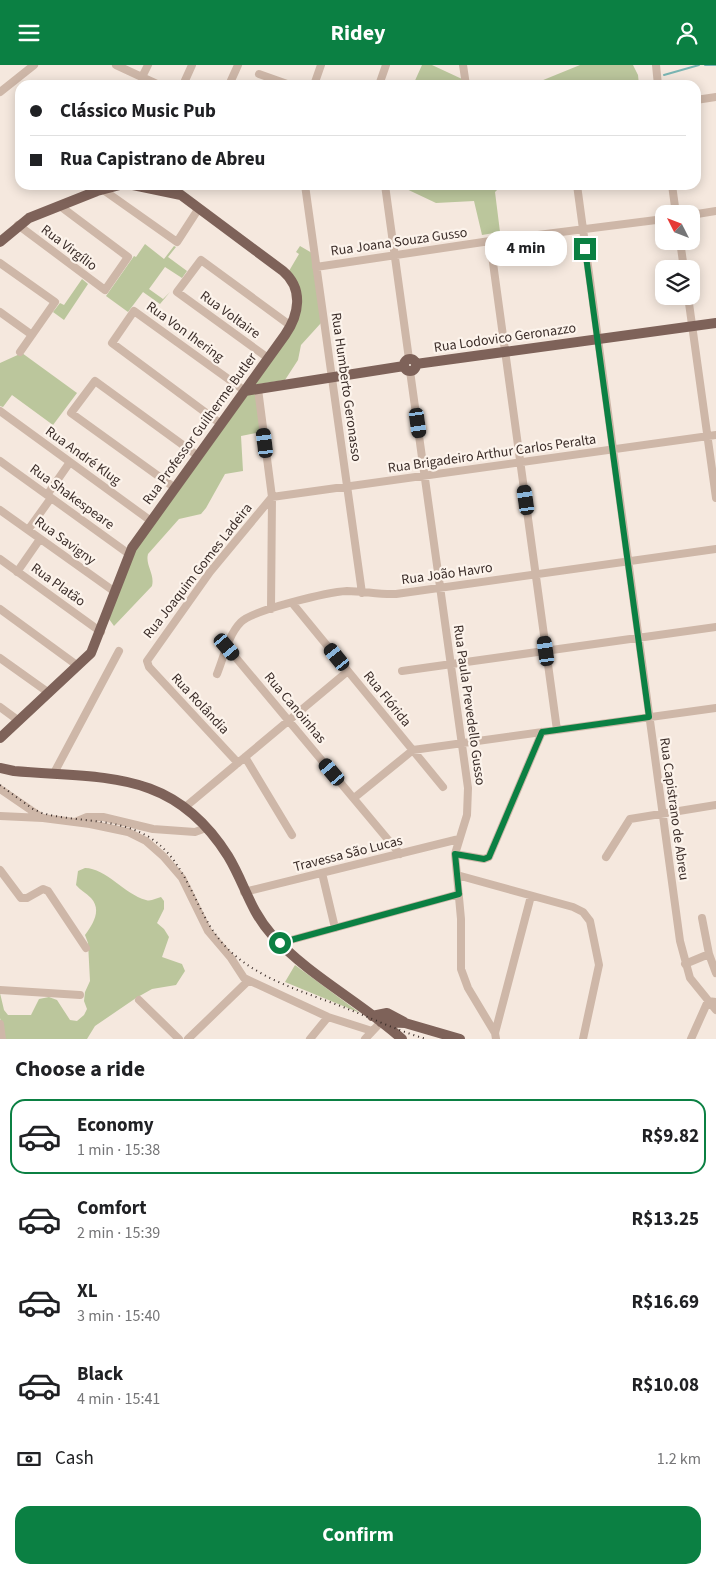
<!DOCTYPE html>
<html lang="en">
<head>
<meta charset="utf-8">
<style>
  body { margin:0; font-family:"Source Sans 3",sans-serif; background:#f2f2f2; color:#202124; height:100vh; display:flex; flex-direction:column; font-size:19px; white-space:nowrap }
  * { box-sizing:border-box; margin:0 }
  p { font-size:16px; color:#757577 }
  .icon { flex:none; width:28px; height:28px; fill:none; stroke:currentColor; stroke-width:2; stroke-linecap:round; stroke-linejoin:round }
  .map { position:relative; height:974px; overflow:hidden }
  .panel { display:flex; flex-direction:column; background:#fff; flex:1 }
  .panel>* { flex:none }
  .top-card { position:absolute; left:15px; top:15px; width:686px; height:110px; border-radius:15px; box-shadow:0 2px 12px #0003; display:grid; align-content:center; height:110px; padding:0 15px; background:#fff }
  .needle { width:32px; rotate:312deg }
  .tools { position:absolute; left:655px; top:140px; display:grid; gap:10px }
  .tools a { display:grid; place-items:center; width:45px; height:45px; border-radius:10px; background:#fff; box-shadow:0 2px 12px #0003; font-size:25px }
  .end { position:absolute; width:22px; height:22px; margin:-11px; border:6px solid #0b8043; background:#fff; box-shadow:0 0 0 2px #fff }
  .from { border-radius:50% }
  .bubble { position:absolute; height:35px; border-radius:15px; background:#fff; box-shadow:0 2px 12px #0003; font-size:16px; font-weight:700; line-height:35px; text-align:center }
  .car { position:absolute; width:15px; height:30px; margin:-15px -8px; border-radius:6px; box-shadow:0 0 4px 1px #0007; background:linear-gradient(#222 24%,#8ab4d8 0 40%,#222 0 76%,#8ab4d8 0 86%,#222 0) }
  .top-card b { display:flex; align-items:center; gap:18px; height:48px; font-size:19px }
  .top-card b+b { border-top:1px solid #e0e0e0 }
  .top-card i { width:12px; height:12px; background:#202124 }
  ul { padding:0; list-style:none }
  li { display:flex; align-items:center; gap:15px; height:75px; margin:0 10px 8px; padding:0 5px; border:2px solid transparent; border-radius:15px }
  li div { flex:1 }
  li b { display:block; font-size:19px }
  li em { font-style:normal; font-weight:700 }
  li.active { border-color:#0b8043 }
  li>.icon { width:45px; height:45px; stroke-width:1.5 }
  h2 { padding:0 15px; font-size:22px; line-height:60px }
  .pay { display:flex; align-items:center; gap:12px; height:55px; padding:0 15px; font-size:19px }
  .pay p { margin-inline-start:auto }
  .button { display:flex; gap:10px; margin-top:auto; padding:10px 15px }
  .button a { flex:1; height:58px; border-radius:15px; background:#0b8043; color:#fff; font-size:20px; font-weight:700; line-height:58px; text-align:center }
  header { display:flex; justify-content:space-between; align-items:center; height:65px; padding:0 15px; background:#0b8043; color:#fff; font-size:22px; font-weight:700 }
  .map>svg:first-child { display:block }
  .green { fill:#bbc69c }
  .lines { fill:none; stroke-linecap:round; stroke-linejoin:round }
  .stream { stroke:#7ab5b3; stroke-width:2 }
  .minor { stroke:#ceb7a8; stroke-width:8 }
  .major { stroke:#7e6259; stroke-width:10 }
  .rail { stroke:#3b2d29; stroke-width:2; stroke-dasharray:1 4; stroke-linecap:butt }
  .route { stroke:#0b8043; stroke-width:6 }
  .labels { text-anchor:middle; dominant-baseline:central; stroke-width:4.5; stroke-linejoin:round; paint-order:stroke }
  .street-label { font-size:14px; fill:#3b2d29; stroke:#fcf3eb }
</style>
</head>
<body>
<header><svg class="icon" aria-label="menu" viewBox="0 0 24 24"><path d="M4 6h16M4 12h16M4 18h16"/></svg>Ridey<svg class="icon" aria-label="person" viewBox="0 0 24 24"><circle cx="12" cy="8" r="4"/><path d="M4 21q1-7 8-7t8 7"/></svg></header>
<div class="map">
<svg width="716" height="974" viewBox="0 0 716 974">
  <rect width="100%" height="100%" fill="#f5e8de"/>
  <path class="green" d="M422,0H432L462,14L463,20H413Z
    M580,0H633L638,10L639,20H531Z
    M398,120H502L495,127L500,167L482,170L474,136L436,138Z
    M145,179L164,194L174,181L176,182L168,192L187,206L182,213L165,202L149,224L163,234L170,227L160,239L143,227L128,247L106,231L134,191L136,192Z
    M300,181L312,188L321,258L301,280L298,295L285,315L253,320L297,255L289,206L299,189L296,187Z
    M82,214L88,219L64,255L53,247L60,238L64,240Z
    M22,288L77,328L53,360L12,330L3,342L0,341V298Z
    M256,327L261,367L241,371L243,406L225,409L206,443L201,449L179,454L148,489C145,500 155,509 152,521L114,561L109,554L133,488L246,329Z
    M85,803C106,803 124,829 146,835C151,837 156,833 161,832L164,836V844L157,858L164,864L169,872L162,892L182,899L185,906L176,920L152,924L136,933L95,961L87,974H5L0,953V928L4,945L8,950H31L39,934L49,932L57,935L70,955L77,956L84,950L87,944L84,936L85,927L90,916L88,878L85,870C93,859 102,845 91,833C86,828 80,825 76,820L78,806Z
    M295,900L360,948L285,917Z"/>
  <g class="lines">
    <path class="stream" d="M705,0H716
      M664,10L699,0
      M646,20L650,17"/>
    <path class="minor" d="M116,0L159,20
      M463,0L466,20
      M656,0L658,20
      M259,9L290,20
      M142,12L148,0
      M183,20L192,0
      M229,20L238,0
      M314,20L321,0
      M379,20L386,0
      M0,27L34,0
      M696,35L716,32
      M305,120L362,528
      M385,120L409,294
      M577,120L680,876L690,913L716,945
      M672,120L676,149
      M102,124L177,177L199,143
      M691,150L716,146
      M18,160L105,225L128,192L60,141
      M490,176L557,665
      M680,176L684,204
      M0,198L55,237L20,287
      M316,202L490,176L664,154
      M688,231L716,433
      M0,247L32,270
      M268,293L177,227L201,195L291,261
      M410,306L468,723L467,750L455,789L461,854V904L468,923L495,968
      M258,324L272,432L271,544
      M0,346L151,456
      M221,359L112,278L134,246L245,326
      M0,396L129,489
      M175,423L71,348L95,316L198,391
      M47,430L70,397
      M0,445L115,527
      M28,465L51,433
      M0,494L101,567
      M17,507L40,474
      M293,539L443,722
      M0,544L78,601
      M227,582L400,789
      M0,593L49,628
      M402,606L716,562
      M217,609C224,592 228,570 241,557C253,545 328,527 347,526C363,526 380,530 396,529L716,484
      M0,642L19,656
      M245,692L292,770
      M238,698L149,602L147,596L210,507L272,432L716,370
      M54,708L119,586
      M0,724L41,752
      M354,733L413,685L716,643
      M184,743L348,606
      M0,751L43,753L90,759L128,767L146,776L163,791L182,813L208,866L231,893L244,913L328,952L372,966
      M75,757L87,752H103L153,764L195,767L206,763
      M455,789L484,794L489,792L542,667
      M606,792L630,754L716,740
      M0,805L21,833H27L43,824L48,826L86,883
      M322,808L335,863
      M457,810L573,842L583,847L590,856L599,900L583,974
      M244,827L459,774
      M702,853L709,889L716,908
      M280,878L459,829
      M685,899L709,889
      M0,925L80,930
      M139,935L179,974
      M0,959L2,974
      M188,974L248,916
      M310,974L328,952
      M365,974L381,957
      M496,974L495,968L531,831
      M691,974L708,936L716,937"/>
    <path class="major" d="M0,177L29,153L97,126L120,120
      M404 300a6 6 0 1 1 12 0a6 6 0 1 1-12 0Z
      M416,299L716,258
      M245,326L404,301
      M0,673L91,588L132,483L285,270C299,250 304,224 283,206L181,130L133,120
      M0,703L14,706C103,714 173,703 228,791C245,819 249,844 272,870C309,911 361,937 402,974
      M372,951L387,948L404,957
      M381,957L405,958L460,974"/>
    <path class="rail" d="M0,720L33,744L42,748C78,758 115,752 149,772C187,796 193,841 219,874C250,913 303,926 348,944C373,954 399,966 426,974"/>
  </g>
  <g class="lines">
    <path class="route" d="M280,878L459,829L455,789L484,794L489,792L542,667L649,652L585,184"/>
  </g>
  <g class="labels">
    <g class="street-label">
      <text transform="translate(399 177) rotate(-8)">Rua Joana Souza Gusso</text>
      <text transform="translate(69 183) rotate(37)">Rua Virgílio</text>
      <text transform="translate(230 250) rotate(36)">Rua Voltaire</text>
      <text transform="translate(185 267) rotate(36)">Rua Von Ihering</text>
      <text transform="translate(505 273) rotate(-8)">Rua Lodovico Geronazzo</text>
      <text transform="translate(346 322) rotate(82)">Rua Humberto Geronasso</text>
      <text transform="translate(200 364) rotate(-54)">Rua Professor Guilherme Butler</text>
      <text transform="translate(492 389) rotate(-8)">Rua Brigadeiro Arthur Carlos Peralta</text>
      <text transform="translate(83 391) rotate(36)">Rua André Klug</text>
      <text transform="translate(72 432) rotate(36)">Rua Shakespeare</text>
      <text transform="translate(65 476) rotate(36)">Rua Savigny</text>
      <text transform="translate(198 506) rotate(-52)">Rua Joaquim Gomes Ladeira</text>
      <text transform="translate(447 509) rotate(-8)">Rua João Havro</text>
      <text transform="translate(58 520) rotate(36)">Rua Platão</text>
      <text transform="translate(387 634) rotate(51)">Rua Flórida</text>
      <text transform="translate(200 639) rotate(47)">Rua Rolândia</text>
      <text transform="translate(469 640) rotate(82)">Rua Paula Prevedello Gusso</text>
      <text transform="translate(295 643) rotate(50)">Rua Canoinhas</text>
      <text transform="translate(674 744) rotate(82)">Rua Capistrano de Abreu</text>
      <text transform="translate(348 789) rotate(-14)">Travessa São Lucas</text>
    </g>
  </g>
</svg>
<div class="tools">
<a><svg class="needle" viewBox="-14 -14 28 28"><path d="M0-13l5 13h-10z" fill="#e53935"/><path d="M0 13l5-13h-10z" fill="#757577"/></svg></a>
<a><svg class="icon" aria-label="layers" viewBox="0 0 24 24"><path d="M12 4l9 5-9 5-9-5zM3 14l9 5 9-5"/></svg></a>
</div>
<i class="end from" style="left:280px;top:878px"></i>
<i class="end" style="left:585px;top:184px"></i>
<div class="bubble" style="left:485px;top:166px;width:82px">4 min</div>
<i class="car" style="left:418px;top:358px;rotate:172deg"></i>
<i class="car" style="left:265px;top:378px;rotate:353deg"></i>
<i class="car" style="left:526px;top:435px;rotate:352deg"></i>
<i class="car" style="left:227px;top:582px;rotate:140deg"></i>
<i class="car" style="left:546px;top:586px;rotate:352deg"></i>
<i class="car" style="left:337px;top:592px;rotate:321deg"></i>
<i class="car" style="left:332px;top:707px;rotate:320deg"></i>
<div class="top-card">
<b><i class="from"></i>Clássico Music Pub</b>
<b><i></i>Rua Capistrano de Abreu</b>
</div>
</div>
<section class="panel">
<h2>Choose a ride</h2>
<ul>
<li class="active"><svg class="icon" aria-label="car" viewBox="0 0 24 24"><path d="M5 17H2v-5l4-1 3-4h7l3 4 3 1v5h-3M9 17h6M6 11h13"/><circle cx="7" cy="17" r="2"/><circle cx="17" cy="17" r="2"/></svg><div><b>Economy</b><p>1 min · 15:38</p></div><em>R$9.82</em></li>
<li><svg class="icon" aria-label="car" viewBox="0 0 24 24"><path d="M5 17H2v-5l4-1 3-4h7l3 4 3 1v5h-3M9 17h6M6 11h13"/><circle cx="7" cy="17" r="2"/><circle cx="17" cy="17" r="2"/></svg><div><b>Comfort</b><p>2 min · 15:39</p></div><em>R$13.25</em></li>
<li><svg class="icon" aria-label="car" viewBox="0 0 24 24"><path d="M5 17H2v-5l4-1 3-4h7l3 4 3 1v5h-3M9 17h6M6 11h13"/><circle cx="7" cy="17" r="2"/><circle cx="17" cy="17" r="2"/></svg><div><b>XL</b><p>3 min · 15:40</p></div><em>R$16.69</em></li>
<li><svg class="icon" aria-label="car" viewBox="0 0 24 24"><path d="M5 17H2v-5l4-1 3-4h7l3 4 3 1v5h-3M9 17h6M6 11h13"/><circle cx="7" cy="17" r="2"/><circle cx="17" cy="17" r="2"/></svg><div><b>Black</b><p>4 min · 15:41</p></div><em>R$10.08</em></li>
</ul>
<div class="pay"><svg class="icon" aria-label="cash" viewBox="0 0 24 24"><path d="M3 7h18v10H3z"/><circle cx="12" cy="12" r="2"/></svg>Cash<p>1.2 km</p></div>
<div class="button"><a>Confirm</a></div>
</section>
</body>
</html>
